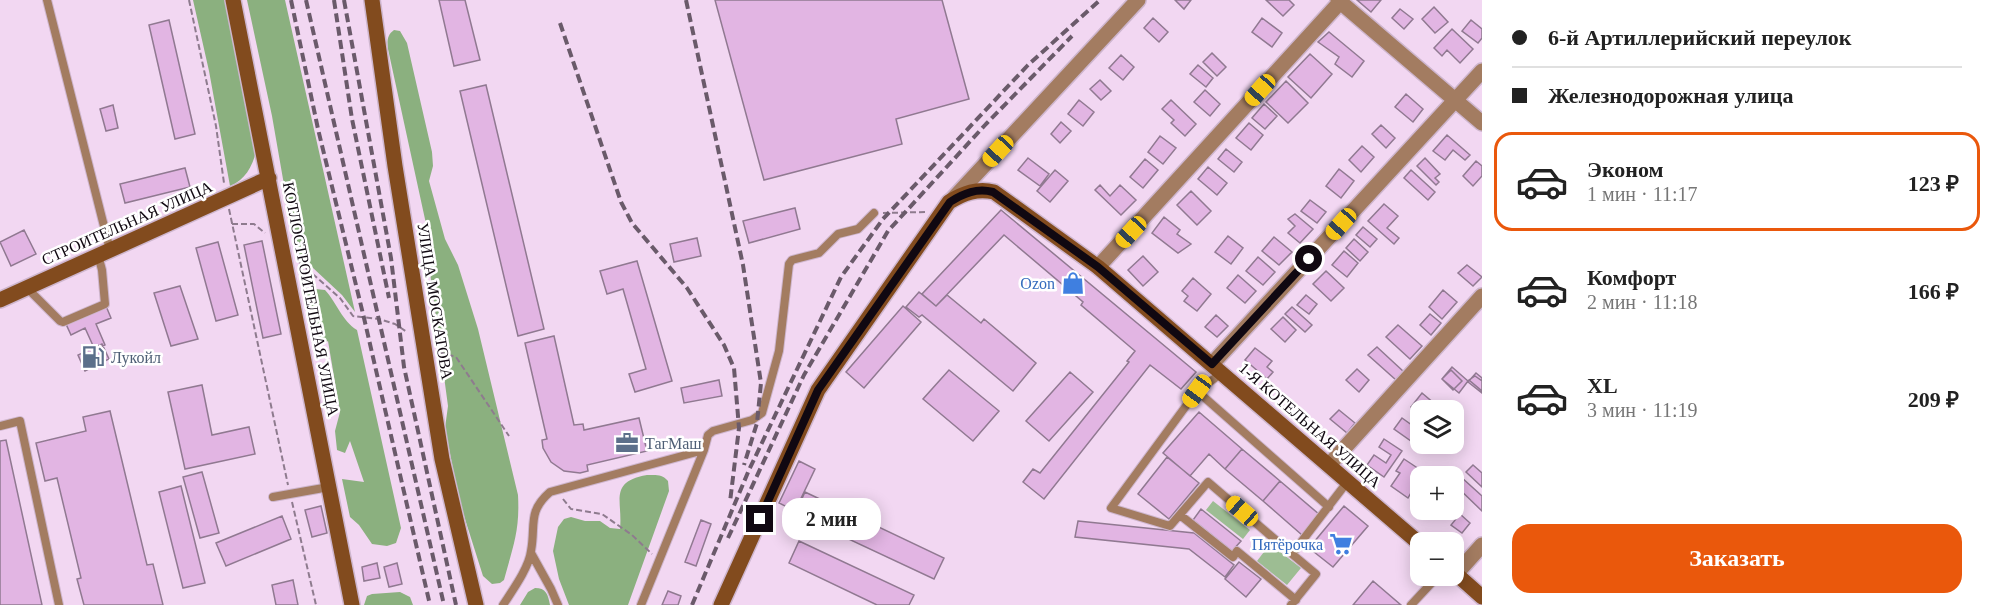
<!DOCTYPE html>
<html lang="ru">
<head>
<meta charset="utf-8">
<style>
  body { margin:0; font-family:Georgia,serif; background:#f2f2f2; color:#222; height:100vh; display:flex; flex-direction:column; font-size:22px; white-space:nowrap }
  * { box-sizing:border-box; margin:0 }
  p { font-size:20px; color:#767676 }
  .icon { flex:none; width:33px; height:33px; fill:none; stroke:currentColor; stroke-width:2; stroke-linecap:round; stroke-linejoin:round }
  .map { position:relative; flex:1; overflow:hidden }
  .sheet { display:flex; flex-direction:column; background:#fff; width:510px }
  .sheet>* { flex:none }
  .guide { display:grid; align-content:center; height:132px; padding:0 30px; background:#fff }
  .controls { position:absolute; left:1410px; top:400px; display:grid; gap:12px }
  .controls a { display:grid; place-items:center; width:54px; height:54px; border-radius:12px; background:#fff; box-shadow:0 3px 15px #0003; font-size:30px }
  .end { position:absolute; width:27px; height:27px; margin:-14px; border:8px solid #100811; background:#fff; box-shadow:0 0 0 3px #fff }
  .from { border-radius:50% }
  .bubble { position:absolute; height:42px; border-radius:18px; background:#fff; box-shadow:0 3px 15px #0003; font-size:20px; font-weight:700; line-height:42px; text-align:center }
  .car { position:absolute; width:18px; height:36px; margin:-18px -9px; border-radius:8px; box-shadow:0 0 4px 2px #0007; background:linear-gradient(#f5c518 24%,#345 0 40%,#f5c518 0 76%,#345 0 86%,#f5c518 0) }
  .guide b { display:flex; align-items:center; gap:21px; height:57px; font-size:22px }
  .guide b+b { border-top:2px solid #e0e0e0 }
  .guide i { width:15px; height:15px; background:#222 }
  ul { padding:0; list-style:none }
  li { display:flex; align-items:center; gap:18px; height:99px; margin:0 12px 9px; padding:0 18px; border:3px solid transparent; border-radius:18px }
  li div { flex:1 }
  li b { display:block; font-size:22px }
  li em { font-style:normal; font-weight:700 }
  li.active { border-color:#ea580c }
  li>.icon { width:54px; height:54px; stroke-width:1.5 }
  .cta { display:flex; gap:12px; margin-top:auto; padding:12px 30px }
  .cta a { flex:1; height:69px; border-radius:18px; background:#ea580c; color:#fff; font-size:24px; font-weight:700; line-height:69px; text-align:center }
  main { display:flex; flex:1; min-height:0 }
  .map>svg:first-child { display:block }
  .green { fill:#9dbd93 }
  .forest { fill:#8bb07f }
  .building { fill:#e2b5e3; stroke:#907991; stroke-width:1.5 }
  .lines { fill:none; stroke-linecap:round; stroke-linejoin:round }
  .lane-casing { stroke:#ceb6ce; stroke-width:10 }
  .street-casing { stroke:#ceb6ce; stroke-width:18 }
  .secondary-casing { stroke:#ceb6ce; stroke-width:18 }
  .path { stroke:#8e7b8e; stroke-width:2; stroke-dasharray:6 3; stroke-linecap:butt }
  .lane { stroke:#a37c61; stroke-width:8 }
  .street { stroke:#a37c61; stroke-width:15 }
  .secondary { stroke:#824b1e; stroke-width:15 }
  .rail { stroke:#6a5a6a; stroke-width:4; stroke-dasharray:9 4.5; stroke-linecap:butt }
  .route { stroke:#100811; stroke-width:8 }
  .labels { text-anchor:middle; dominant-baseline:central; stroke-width:5; stroke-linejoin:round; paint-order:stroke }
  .street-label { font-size:16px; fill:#100811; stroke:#fff }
  .shop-label { font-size:16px; fill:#366cbe; stroke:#fff; text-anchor:end }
  .service-label { font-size:16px; fill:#4e5e75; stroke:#fff; text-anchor:start }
</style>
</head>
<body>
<main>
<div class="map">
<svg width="1482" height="605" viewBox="0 0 1482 605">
  <rect width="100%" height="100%" fill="#f2d7f2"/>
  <path class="green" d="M1213,501L1250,530L1243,539L1206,510Z
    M1270,544L1301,568L1287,585L1257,561Z"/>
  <path class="forest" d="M193,0H227L256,152C252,167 245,180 230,186L209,71Z
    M247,0H285L355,312L342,295L298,254L287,202L272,116Z
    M394,30L400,31L407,43L432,152L433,166L429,181L445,239L458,265L478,329L518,495C520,531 513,546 504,580L500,583L492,584L483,576L459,500L445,428L448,406L429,265L428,233L388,49C387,41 387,35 394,30Z
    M306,288L325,290C337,303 342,321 357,330L401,528L396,543L387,546L372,544L359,525L350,517L342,479L364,482L350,441L345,453L337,450L335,431L340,412L328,341L318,347Z
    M647,475C657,475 662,474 668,481L669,491L628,605H569L559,579L553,551L558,527L564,519L571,517L585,521H600L610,528L620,529C623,501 608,482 647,475Z
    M535,588C546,588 548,594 550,605H520L528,592Z
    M400,592L410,597L413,605H364L367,596L372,594Z"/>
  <path class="building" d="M439,0H465L480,60L454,66Z
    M715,0H942L969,99L896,119L902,144L764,180Z
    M1175,0H1191L1184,9Z
    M1266,0H1289L1294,5L1283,16Z
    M1357,0H1381L1371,12Z
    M1434,7L1448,22L1435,33L1422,19Z
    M1400,9L1413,19L1404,29L1392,18Z
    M1153,18L1168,32L1159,42L1144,28Z
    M1262,18L1282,33L1272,47L1252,32Z
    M169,20L195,134L175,139L149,25Z
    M1471,20L1482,29V38L1478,43L1462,31Z
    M1452,29L1473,49L1460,63L1447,50L1442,56L1434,48Z
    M1329,32L1364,61L1352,77L1335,64L1339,57L1318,42Z
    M1212,53L1226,67L1217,76L1203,62Z
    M1310,54L1332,74L1311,98L1288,77Z
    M1121,55L1134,67L1123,80L1109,68Z
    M1198,65L1213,78L1206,87L1190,74Z
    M1100,80L1111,91L1101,100L1090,89Z
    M1286,81L1308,103L1288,123L1266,102Z
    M486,85L544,329L518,336L460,91Z
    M1205,90L1220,104L1210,116L1194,102Z
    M1406,94L1423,109L1413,122L1395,107Z
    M1079,100L1094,112L1083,126L1068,114Z
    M1171,100L1196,124L1185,136L1171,123L1174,120L1162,109Z
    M1264,104L1277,116L1265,129L1252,118Z
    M113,105L118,128L106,131L100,109Z
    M1061,122L1071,131L1060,143L1051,134Z
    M1249,123L1263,135L1251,150L1236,138Z
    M1381,125L1395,138L1386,148L1372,134Z
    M1447,135L1470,155L1465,160L1453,150L1445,160L1433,151Z
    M1160,136L1176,148L1163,164L1148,152Z
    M1362,146L1374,157L1361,172L1349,160Z
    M1226,149L1242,162L1234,172L1218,159Z
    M1028,158L1049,174L1040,186L1018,170Z
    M1425,158L1440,174L1435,178L1439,182L1436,185L1417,166Z
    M1145,159L1158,170L1143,188L1130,177Z
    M1476,161L1482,166V176L1473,186L1463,176Z
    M1208,167L1227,183L1217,195L1198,179Z
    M185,168L190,187L125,203L120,184Z
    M1339,169L1354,181L1341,198L1326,186Z
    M1055,170L1068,181L1050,202L1037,191Z
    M1411,170L1435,192L1428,200L1404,178Z
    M1100,185L1110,196L1120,185L1136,200L1121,215L1095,190Z
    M1191,191L1211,211L1197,225L1177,205Z
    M1310,200L1326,212L1317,223L1301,211Z
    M1384,204L1398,216L1387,228L1399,238L1394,244L1368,221Z
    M795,208L800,229L749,243L743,221Z
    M1001,210L1196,372L1181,389L1150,365L1044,499L1023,482L1033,469L1040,473L1129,362L1127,361L1135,351L1081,305L1083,302L1004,235L936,306L922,294Z
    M1295,214L1313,229L1300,243L1288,233L1295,226L1288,219Z
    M1164,217L1180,230L1177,234L1191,244L1178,253L1152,233Z
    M1363,227L1377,239L1370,247L1356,235Z
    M24,230L36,254L11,266L0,242Z
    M1228,236L1243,248L1231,264L1215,252Z
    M1274,237L1292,252L1279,265L1262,251Z
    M697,238L701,256L674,262L670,244Z
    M1354,239L1368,252L1360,261L1346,248Z
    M262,241L281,334L263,338L244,245Z
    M218,242L238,315L216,321L196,248Z
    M1344,251L1358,263L1347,277L1332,265Z
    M1143,256L1158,272L1143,286L1128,270Z
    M1258,257L1275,272L1263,285L1246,271Z
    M637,261L672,381L635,392L629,374L646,369L623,289L607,294L600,271Z
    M1467,265L1482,277L1473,286L1458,273Z
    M1326,271L1344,288L1331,301L1313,284Z
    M1238,275L1256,291L1245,303L1227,288Z
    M1193,278L1211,294L1197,311L1184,301L1188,296L1182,291Z
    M180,286L198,339L171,346L154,293Z
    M1443,290L1457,302L1442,319L1429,307Z
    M919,292L936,306L947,295L981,323L984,319L1036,363L1013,391L922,315L919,317L906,307Z
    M1306,295L1317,304L1309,314L1297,305Z
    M106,306L111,318L96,324L105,345L95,350L85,328L71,335L66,324Z
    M903,306L921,322L864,388L846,372Z
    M1292,307L1312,325L1305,332L1285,314Z
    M1430,314L1441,323L1431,335L1420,325Z
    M1216,315L1228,326L1217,337L1205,327Z
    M1283,317L1296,330L1285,342L1271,329Z
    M1398,325L1422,346L1410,359L1386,337Z
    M554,336L574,425L583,424L584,430L639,418L647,451L587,465L588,471L580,473L564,471L551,462L543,448L542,440L547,439L525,343Z
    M102,344L109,359L85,371L78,355Z
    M1377,347L1404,372L1396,380L1368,355Z
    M1255,348L1272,361L1267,367L1273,372L1267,379L1245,360Z
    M1452,367L1468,381L1459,393L1442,379Z
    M1357,369L1369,380L1359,392L1346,380Z
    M949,370L999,411L973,441L923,399Z
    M1451,370L1462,381L1453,390L1442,379Z
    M1070,372L1093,392L1049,441L1026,421Z
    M1476,373L1482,378V393L1468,382Z
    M1475,376L1482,381V391L1469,380Z
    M719,380L722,396L684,403L681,388Z
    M202,385L212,435L249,427L255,454L185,469L168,392Z
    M1422,393L1436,405L1432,411H1420V415L1411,407Z
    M1339,410L1355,423L1347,433L1330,419Z
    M110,411L147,565L153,564L163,605H84L77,579L81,578L57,478L45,481L36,443L86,431L83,417Z
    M1199,412L1242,449L1225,469L1209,454L1190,476L1163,453Z
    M1402,418L1420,431V443L1418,446L1394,429Z
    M1384,439L1402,451L1384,477L1367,465L1374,455L1386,463L1391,455L1379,447Z
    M6,440L42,605H0V441Z
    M1242,449L1280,481L1263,501L1225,469Z
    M1167,457L1199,483L1169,519L1138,494Z
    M1404,459L1425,473L1420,477L1408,498L1391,486L1400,473L1396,471Z
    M799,461L815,469L795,511L779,503Z
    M1473,465L1482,473V487L1466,472Z
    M202,472L219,533L200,538L183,477Z
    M1461,477L1482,496V511L1454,484Z
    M1280,481L1320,515L1302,535L1263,501Z
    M181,486L205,583L183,588L159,492Z
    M805,492L944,558L934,579L795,514Z
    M321,506L327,533L312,537L305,510Z
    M1344,506L1368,526L1333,567L1309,548Z
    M1201,509L1241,541L1232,551L1193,520Z
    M1460,514L1470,523L1462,533L1451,525Z
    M282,516L291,539L226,566L216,543Z
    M701,520L711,524L696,566L685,562Z
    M1078,521L1194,533L1234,565L1225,577L1189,549L1075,537Z
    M799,541L914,595L909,605H877L789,563Z
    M1239,562L1261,579L1246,597L1225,579Z
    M377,563L380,578L364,581L362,567Z
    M397,563L402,584L389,587L384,567Z
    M293,580L298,605H276L272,585Z
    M1373,581L1401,605H1353Z
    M668,591L681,596L678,605H662Z"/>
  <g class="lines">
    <g class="lane-casing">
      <path id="lane" d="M47,0L110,250
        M27,288L60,321L63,322L105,304L102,270L98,255
        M1222,373L1197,391L1111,508L1170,526L1208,482L1292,554
        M1197,391L1329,507
        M0,426L20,421L59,605
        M273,497L329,487
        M1180,515L1233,557L1237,551L1296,600
        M531,553L551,589L558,605
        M503,605C512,591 529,568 531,551C536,525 527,512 550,492L704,450L708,435L713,431L752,420L762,413L779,351L789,264L792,260L819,253L838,234L858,229L874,213
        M641,605L704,450
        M1291,605L1316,574L1292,554L1348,481
        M1411,605L1438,576"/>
    </g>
    <g class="street-casing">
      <path id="street" d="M1338,0L1482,123
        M952,200L1138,0
        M1098,267L1342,0
        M1212,364L1482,71
        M1329,465L1482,296
        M1456,574L1482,545"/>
    </g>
    <g class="secondary-casing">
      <path id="secondary" d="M233,0L352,605
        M372,0L395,166L442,459L476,605
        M0,300L269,178
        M1454,572L1482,597
        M721,605L818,390L949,202C964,193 977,188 994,192L1098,267L1420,544"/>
    </g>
    <path class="path" d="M189,0L216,126L224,183
      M229,209L288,485
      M883,213L925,212
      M232,224H254L265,233
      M299,262L340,298L353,316L379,319L395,324L407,332
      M439,352L456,357L509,436
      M563,499L571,509L602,514L632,535L652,554
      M292,502L316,605"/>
    <use href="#lane" class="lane"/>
    <use href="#street" class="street"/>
    <use href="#secondary" class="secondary"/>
    <path class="rail" d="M291,0L318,129L364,318L430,605
      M306,0L444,605
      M334,0L352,119L389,298
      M344,0L391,258L404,367L456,605
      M686,0L743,265L761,383L757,423L744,465
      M560,23L621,202L632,223L687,288L724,345L734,368L739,428L730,502
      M728,538L804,375L888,231L986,124L1072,36
      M692,605L749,470L841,277L883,219L1028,65L1100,0"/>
  </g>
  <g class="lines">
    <path class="route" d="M760,519L818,390L950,202C964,193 977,188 993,192L1098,267L1212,364L1309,259"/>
  </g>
  <defs>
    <g id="shop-bare" transform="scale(1.8)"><path d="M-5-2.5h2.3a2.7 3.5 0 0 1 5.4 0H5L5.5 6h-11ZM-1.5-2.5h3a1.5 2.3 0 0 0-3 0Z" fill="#3f7fe0" stroke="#fff" stroke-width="2.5" paint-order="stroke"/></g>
    <g id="fuel-bare" transform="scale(1.8)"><path d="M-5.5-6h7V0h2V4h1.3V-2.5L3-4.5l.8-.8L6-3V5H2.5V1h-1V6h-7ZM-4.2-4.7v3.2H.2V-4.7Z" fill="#5c6f8a" stroke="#fff" stroke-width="2.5" paint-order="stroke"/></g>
    <g id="office-bare" transform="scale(1.8)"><path d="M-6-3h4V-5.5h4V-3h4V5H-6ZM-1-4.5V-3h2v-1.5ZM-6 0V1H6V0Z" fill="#5c6f8a" stroke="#fff" stroke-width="2.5" paint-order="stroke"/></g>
    <g id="supermarket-bare" transform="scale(1.8)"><path d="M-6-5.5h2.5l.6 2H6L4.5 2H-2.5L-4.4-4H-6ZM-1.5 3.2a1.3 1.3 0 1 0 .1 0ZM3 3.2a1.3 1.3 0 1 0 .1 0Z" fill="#3f7fe0" stroke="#fff" stroke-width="2.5" paint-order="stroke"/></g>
  </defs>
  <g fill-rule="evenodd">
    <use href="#shop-bare" x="1073" y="283"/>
    <use href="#fuel-bare" x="93" y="357"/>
    <use href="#office-bare" x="627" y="443"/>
    <use href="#supermarket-bare" x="1341" y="544"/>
  </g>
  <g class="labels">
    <g class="street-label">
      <text transform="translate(127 223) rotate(-24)">СТРОИТЕЛЬНАЯ УЛИЦА</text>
      <text transform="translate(311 299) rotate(79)">КОТЛОСТРОИТЕЛЬНАЯ УЛИЦА</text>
      <text transform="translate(435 301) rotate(81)">УЛИЦА МОСКАТОВА</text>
      <text transform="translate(1310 425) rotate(41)">1-Я КОТЕЛЬНАЯ УЛИЦА</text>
    </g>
    <g class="shop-label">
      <text x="1055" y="283">Ozon</text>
      <text x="1323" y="544">Пятёрочка</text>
    </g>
    <g class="service-label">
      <text x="111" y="357">Лукойл</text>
      <text x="645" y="443">ТагМаш</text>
    </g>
  </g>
</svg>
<div class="controls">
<a><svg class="icon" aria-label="layers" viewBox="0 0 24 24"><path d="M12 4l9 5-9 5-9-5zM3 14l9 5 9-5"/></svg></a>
<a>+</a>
<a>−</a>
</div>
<i class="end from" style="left:1309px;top:259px"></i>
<i class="end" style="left:760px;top:519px"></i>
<div class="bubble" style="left:782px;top:498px;width:99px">2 мин</div>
<i class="car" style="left:1260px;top:90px;rotate:222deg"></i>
<i class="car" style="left:998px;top:151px;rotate:223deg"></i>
<i class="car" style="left:1341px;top:224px;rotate:222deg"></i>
<i class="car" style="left:1131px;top:232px;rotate:223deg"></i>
<i class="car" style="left:1197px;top:391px;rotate:216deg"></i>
<i class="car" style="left:1242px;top:511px;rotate:311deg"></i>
</div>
<section class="sheet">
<div class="guide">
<b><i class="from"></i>6-й Артиллерийский переулок</b>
<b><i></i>Железнодорожная улица</b>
</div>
<ul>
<li class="active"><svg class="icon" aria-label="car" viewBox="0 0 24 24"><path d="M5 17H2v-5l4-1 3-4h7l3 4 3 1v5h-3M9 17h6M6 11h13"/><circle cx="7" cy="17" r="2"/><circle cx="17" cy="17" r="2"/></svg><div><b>Эконом</b><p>1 мин · 11:17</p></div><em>123 ₽</em></li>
<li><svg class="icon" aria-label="car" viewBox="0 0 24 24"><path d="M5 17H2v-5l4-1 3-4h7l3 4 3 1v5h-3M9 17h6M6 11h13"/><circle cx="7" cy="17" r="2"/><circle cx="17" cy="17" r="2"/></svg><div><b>Комфорт</b><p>2 мин · 11:18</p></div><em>166 ₽</em></li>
<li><svg class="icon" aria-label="car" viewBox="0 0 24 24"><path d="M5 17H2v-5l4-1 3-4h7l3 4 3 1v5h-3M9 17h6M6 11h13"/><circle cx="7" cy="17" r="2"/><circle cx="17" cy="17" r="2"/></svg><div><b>XL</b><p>3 мин · 11:19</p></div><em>209 ₽</em></li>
</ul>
<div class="cta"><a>Заказать</a></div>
</section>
</main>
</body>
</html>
